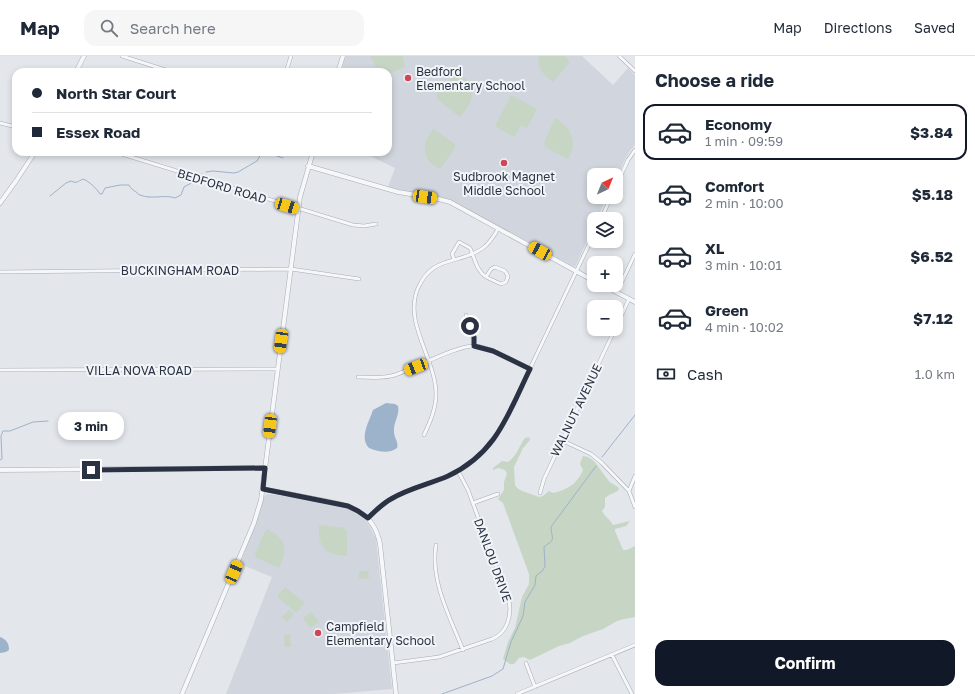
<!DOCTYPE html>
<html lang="en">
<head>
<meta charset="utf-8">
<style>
  body { margin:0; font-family:"Golos Text",sans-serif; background:#f6f6f7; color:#1f2937; height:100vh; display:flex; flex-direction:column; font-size:15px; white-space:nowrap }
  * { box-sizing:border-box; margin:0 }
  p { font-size:13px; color:#747a83 }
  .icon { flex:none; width:22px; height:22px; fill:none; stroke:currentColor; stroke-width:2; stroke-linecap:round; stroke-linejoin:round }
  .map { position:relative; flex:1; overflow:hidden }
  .sheet { display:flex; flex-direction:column; background:#fff; width:340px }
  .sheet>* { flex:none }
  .guide { position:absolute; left:12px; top:12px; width:380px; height:88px; border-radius:12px; box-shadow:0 2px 6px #0003; display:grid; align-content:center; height:88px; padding:0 20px; background:#fff }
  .needle { width:26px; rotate:43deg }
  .fabs { position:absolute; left:587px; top:112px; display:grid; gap:8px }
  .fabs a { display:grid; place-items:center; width:36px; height:36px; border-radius:8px; background:#fff; box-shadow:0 2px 6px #0003; font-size:20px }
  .end { position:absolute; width:18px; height:18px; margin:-9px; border:5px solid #2a3244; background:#fff; box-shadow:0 0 0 2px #fff }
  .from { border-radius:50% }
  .bubble { position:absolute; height:28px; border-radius:12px; background:#fff; box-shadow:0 2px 6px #0003; font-size:13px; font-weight:700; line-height:28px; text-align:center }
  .car { position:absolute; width:12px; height:24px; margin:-12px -6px; border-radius:5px; box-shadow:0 0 3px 1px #0007; background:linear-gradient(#f5c518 24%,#345 0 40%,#f5c518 0 76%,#345 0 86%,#f5c518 0) }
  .guide b { display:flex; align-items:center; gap:14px; height:38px; font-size:15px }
  .guide b+b { border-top:1px solid #e0e1e3 }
  .guide i { width:10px; height:10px; background:#1f2937 }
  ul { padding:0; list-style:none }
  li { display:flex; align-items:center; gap:12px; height:56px; margin:0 8px 6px; padding:0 12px; border:2px solid transparent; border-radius:12px }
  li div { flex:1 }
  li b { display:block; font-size:15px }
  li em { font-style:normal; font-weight:700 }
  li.current { border-color:#111827 }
  li>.icon { width:36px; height:36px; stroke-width:1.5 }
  h2 { padding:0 20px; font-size:18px; line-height:48px }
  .pay { display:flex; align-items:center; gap:10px; height:44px; padding:0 20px; font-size:15px }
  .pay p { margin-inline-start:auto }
  .action { display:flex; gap:8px; margin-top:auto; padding:8px 20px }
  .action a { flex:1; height:46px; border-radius:12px; background:#111827; color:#fff; font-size:16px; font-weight:700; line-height:46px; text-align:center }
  header { display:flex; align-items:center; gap:24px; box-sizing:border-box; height:56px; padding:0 20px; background:#fff; border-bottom:1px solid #e0e1e3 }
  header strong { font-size:19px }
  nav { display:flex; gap:22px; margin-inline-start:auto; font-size:14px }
  .search { width:280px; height:36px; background:#f6f6f7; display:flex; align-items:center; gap:10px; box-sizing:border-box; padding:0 14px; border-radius:12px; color:#747a83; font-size:15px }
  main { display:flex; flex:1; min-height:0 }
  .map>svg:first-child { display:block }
  .built { fill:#d1d5dd }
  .green { fill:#c7d5c4 }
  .water { fill:#9db2cb }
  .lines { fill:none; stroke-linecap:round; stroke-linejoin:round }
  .stream { stroke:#9db2cb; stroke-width:1 }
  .minor-casing { stroke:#a8acb6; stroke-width:4 }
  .tertiary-casing { stroke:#a8acb6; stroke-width:5 }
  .minor { stroke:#f6f7f9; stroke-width:3 }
  .tertiary { stroke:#f6f7f9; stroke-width:4 }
  .route { stroke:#2a3244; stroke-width:5 }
  .poi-dot { fill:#d14656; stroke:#f2f5f8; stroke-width:1.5 }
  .labels { text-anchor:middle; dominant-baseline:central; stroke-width:4; stroke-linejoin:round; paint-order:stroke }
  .poi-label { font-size:12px; fill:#2a3244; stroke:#f2f5f8; text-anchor:start }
  .street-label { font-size:12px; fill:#2a3244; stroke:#f2f5f8 }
</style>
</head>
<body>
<header>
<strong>Map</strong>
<div class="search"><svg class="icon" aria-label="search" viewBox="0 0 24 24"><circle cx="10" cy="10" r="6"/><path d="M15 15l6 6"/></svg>Search here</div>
<nav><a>Map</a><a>Directions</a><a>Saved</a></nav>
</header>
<main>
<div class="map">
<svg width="635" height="638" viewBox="0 0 635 638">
  <rect width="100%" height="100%" fill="#e3e6eb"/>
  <path class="built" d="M346,0H582L613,29L628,12L635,19V89L629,96L616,122V119H594V141H607L597,163H594V170L575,211L451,145L436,140L417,138L388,131L395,112L362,96H388V16H341Z
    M268,438L291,441L347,452L362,460L370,471L376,483L392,633L334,638H226L272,521L240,508L256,467L264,440Z"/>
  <path class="green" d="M370,0H403L405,11L388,18V16H379Z
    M540,0H565L568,3L569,7L553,26C544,19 535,12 540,0Z
    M458,15C477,31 476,43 460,61L437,43V36Z
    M511,39L537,53L527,72L521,69L514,81L495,70Z
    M555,62C571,71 579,87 568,103L545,91L544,87Z
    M433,73L455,88V92L440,113C421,104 421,89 433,73Z
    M529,381L530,384L523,392L514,411L515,429L517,432L522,435L539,441L543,440L549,435L553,437C567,434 577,428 583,414L580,408L583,400C596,401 602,419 611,427C614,429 617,430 619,432L618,435L609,439L605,442V451L602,455C605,461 610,463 613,469L630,465L626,470L615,473V475L623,494H627L635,490V561L624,563L617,565L603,573L583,580L570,587L559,590L530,604L524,601L519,602L514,608H510L503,603L508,586L515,572L522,541L529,528V518L503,447L498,443L504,434V426L507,418L505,414L498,412L493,414V412L502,405L508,406C517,400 519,390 525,382Z
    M319,469L344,472L347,476V500C324,499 318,491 319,469Z
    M266,473C287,483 288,491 279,512L257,502L255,498Z
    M359,515H368L369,522L359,523Z
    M285,531L305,547L296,557L277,540Z
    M289,554L294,558L287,566L282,561Z
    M312,556L319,566L310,572L303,562Z
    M290,578L291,591H285L284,579Z"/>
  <path class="water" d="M386,347L395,348L398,350C400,359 393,367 394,376C394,382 399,386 397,392C389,398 379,396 369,392C359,382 369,366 373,354Z
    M0,581C6,583 9,587 9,594L6,596L0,597Z"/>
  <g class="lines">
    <path class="stream" d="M265,96L283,102
      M206,116L213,115L234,117L238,116L257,105L262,96
      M200,119L202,118
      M50,140L66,127L71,125C77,128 78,125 83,123C89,125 97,133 100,138H102L105,132L120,129H129C131,133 132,133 136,136C140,138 135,137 140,139C152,144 164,138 175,142L181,139L184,131L195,125
      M602,401L635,359
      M0,404L2,403L1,380L3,375H10L33,366L48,365
      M442,638L492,620L503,613L511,586L523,560L525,546L535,529L536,520L543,514L545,510L544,491C556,482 552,485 551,471L596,410"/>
    <g class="minor-casing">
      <path id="minor" d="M122,0L172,16
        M619,0L635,15
        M286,16L291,0
        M0,67L16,71
        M115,96L353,169L364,170L376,168
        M616,130L628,104L635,94
        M601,163L611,141
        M454,203L452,198L459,186L470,192C475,203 476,214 486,221L491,213L495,211L505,215L508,220L506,226L501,228L486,221
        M0,216L291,213L359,223
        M617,236L635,198
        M466,259L474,281V290
        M616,271L629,243
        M0,314L277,313
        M358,321C370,321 383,323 395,319C414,313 459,288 476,290C493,292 514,305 530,313
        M424,379C430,366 436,353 436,338C436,303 403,267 418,232C433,198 460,209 483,192C490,187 494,180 498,173
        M561,384L591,398L602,407L629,435
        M635,420L629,435L635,451
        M540,437L544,423L615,273
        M473,447L498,438
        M368,462C375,455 383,448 392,442C408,433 429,428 446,421C474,409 494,388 507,361L594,178
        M436,489C430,525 450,561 463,594
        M612,599L632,638
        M393,607L439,601L492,583C507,577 512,560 509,545L468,434L458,415
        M526,607L535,631
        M517,638L635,589"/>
    </g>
    <g class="tertiary-casing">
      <path id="tertiary" d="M76,16L84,0
        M338,16L343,0
        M308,110L398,136L435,142L450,146L594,225
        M0,147L16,125L35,96
        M603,229L635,246
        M0,414L265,412
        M263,433C280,436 298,440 315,443C346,449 373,452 380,488L396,638
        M182,638L254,467L261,444L300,141L313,96"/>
    </g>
    <use href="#minor" class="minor"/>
    <use href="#tertiary" class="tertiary"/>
  </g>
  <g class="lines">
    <path class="route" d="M91,414L265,412L263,433L348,450L358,455L368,462C375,455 382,448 391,443C409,432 430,428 448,420C497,397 508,358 530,313L493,295L474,290V281L470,270"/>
  </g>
  <g class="poi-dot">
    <circle cx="408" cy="22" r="4"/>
    <circle cx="504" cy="107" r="4"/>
    <circle cx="318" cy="577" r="4"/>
  </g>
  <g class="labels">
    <g class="poi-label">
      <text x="416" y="15">Bedford<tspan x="416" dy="14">Elementary School</tspan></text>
      <text x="504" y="120" text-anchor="middle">Sudbrook Magnet<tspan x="504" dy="14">Middle School</tspan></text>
      <text x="326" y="570">Campfield<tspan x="326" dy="14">Elementary School</tspan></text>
    </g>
    <g class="street-label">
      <text transform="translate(222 130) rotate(17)">BEDFORD ROAD</text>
      <text x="180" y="214">BUCKINGHAM ROAD</text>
      <text x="139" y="314">VILLA NOVA ROAD</text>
      <text transform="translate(576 354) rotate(-64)">WALNUT AVENUE</text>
      <text transform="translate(493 504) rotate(70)">DANLOU DRIVE</text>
    </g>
  </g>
</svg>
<div class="fabs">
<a><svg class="needle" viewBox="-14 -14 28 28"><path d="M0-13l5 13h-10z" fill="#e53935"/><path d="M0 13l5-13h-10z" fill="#747a83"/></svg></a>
<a><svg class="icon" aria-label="layers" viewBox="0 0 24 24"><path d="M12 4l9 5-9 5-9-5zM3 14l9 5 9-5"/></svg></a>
<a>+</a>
<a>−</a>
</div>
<i class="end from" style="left:470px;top:270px"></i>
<i class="end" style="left:91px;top:414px"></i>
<div class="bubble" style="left:58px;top:356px;width:66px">3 min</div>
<i class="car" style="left:425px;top:141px;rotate:98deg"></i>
<i class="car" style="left:287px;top:150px;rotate:107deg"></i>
<i class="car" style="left:540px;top:195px;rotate:299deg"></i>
<i class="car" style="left:281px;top:285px;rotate:188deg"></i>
<i class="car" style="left:416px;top:311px;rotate:249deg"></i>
<i class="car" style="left:270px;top:370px;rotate:187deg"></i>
<i class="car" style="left:234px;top:516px;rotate:23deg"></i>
<div class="guide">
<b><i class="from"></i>North Star Court</b>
<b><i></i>Essex Road</b>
</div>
</div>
<section class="sheet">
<h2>Choose a ride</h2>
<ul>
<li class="current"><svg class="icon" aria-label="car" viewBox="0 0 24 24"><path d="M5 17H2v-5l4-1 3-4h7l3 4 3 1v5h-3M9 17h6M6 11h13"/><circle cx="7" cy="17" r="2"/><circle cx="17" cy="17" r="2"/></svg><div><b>Economy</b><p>1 min · 09:59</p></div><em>$3.84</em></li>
<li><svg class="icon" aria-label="car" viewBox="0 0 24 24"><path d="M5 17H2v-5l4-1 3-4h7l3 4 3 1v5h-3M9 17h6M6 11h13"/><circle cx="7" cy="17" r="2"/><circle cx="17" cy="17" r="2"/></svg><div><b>Comfort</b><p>2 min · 10:00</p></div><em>$5.18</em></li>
<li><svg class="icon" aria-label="car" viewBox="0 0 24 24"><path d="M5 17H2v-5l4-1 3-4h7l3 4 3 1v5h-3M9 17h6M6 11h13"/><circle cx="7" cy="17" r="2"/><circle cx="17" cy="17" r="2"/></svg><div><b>XL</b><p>3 min · 10:01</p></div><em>$6.52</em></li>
<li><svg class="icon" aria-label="car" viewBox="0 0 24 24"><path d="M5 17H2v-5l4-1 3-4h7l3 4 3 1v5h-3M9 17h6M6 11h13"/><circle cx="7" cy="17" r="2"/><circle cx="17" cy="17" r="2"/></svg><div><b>Green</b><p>4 min · 10:02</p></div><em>$7.12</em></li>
</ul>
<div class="pay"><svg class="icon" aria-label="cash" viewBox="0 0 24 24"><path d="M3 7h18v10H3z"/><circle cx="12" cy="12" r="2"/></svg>Cash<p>1.0 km</p></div>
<div class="action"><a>Confirm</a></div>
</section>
</main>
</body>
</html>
